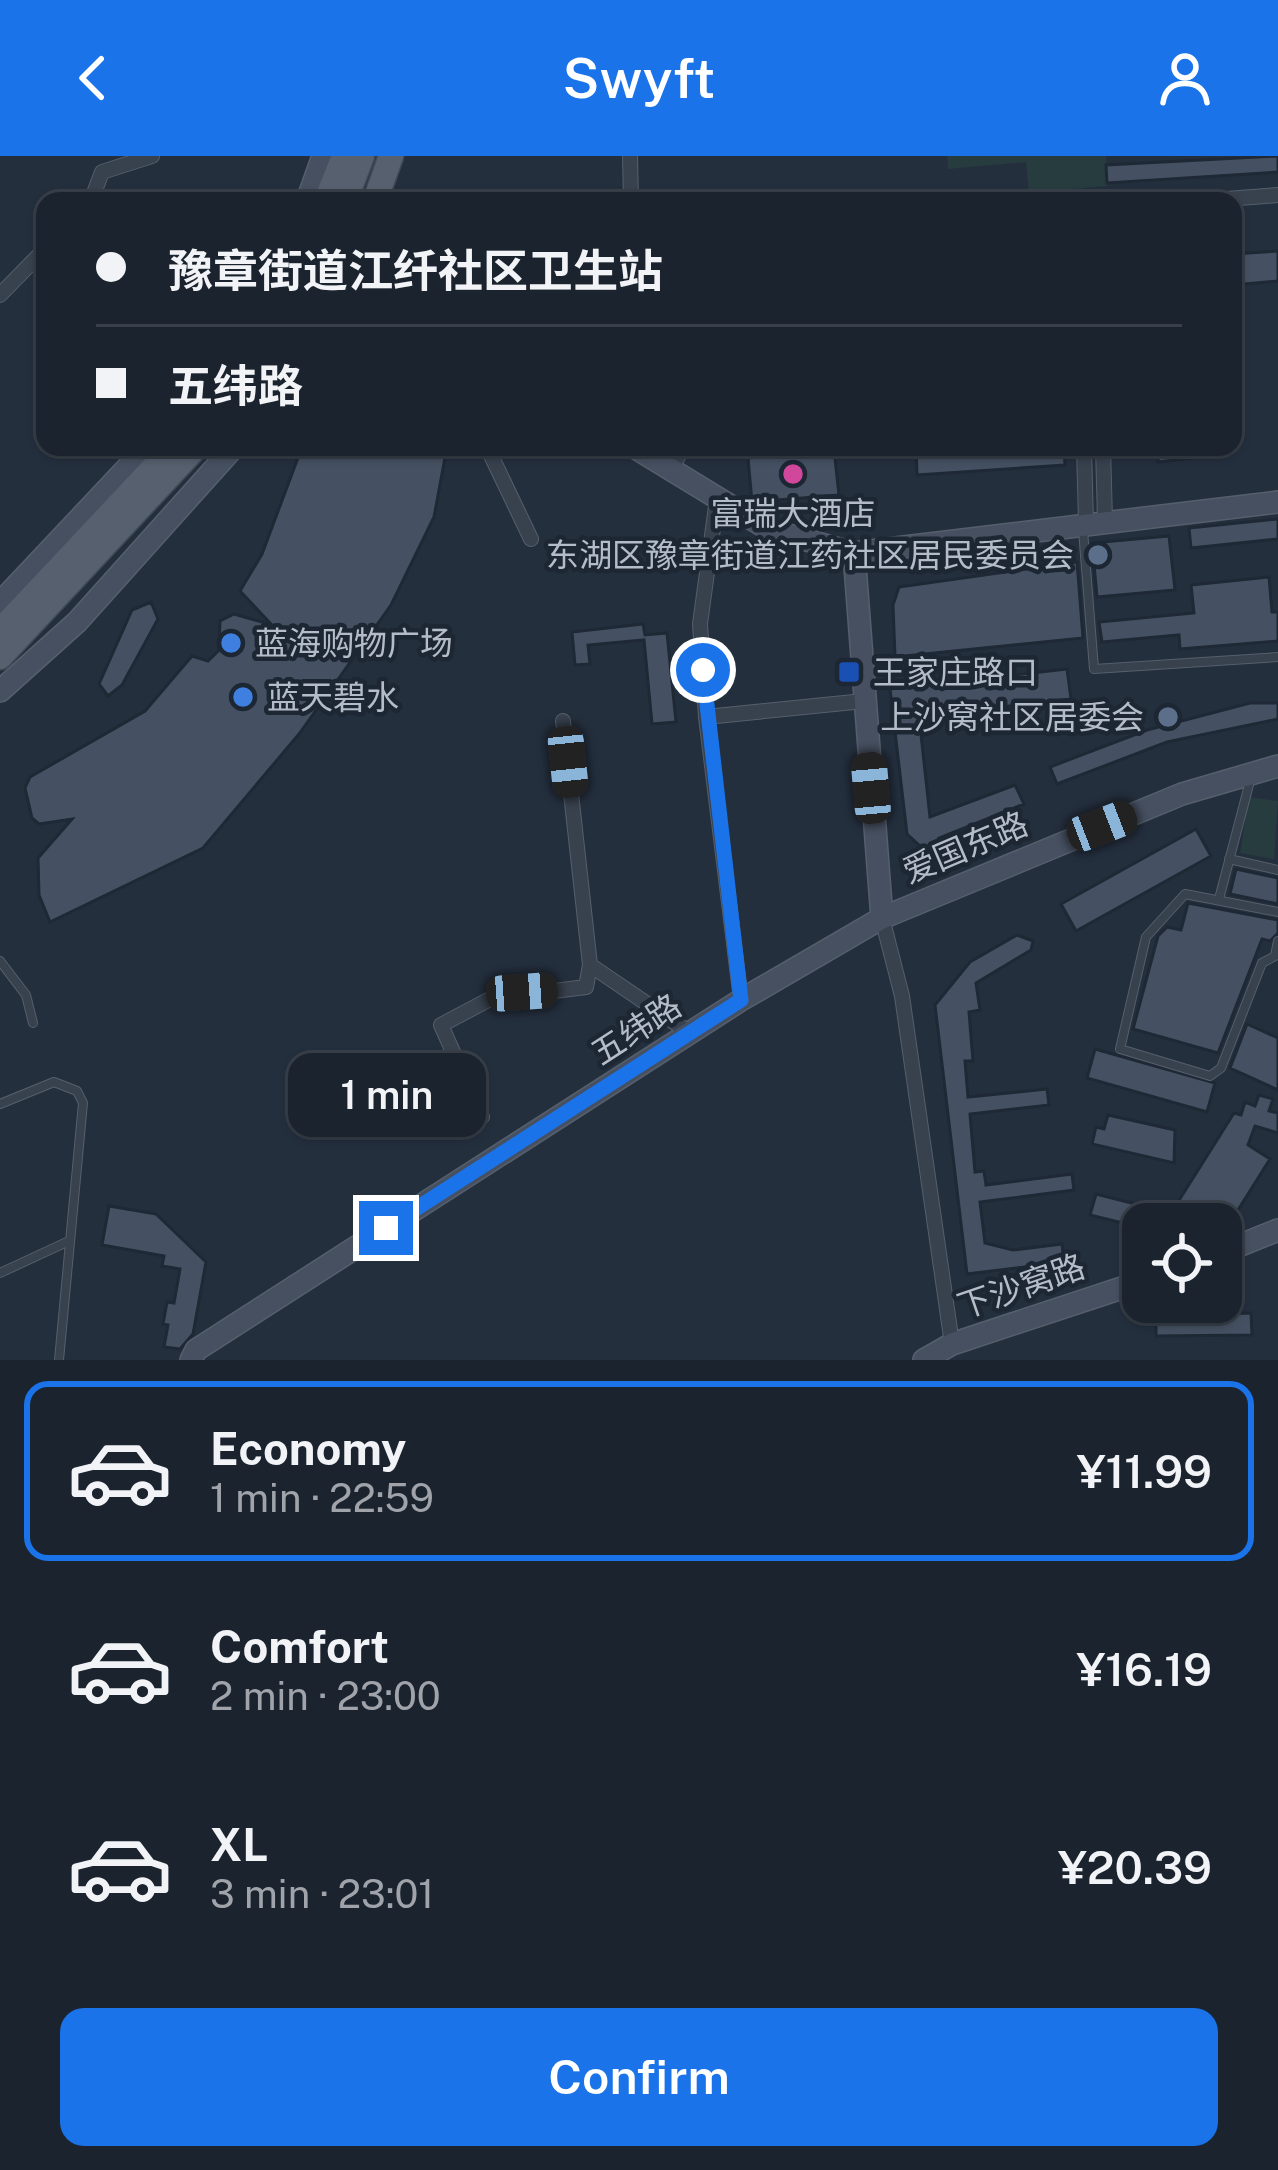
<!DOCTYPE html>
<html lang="en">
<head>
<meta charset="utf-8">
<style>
  body { margin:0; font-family:"Public Sans","Noto Sans SC",sans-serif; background:#282f3a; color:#f1f3f6; height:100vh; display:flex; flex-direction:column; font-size:45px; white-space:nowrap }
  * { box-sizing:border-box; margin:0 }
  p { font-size:39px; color:#a0a4aa }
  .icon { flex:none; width:66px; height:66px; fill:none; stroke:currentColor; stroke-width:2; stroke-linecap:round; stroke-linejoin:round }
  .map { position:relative; height:1204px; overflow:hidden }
  .sheet { display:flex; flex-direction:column; background:#1b232e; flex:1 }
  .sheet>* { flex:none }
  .banner { position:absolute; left:36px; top:36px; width:1206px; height:264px; border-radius:24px; box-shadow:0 3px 9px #0004,0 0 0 3px #39404a; display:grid; align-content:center; height:264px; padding:0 60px; background:#1b232e }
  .tools { position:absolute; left:1122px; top:1047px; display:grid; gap:24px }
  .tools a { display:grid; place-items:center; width:120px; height:120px; border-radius:24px; background:#1b232e; box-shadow:0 3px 9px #0004,0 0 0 3px #39404a; font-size:60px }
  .end { position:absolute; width:54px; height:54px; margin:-27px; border:15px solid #1a73e8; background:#fff; box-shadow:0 0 0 6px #fff }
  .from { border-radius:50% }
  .bubble { position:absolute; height:84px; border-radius:24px; background:#1b232e; box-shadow:0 3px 9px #0004,0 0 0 3px #39404a; font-size:39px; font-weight:600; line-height:84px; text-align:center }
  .car { position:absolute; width:36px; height:72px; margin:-36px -18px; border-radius:15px; box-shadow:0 0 9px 3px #0007; background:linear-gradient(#222 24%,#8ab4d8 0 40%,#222 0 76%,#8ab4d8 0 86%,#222 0) }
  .banner b { display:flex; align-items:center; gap:42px; height:114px; font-size:45px }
  .banner b+b { border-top:3px solid #39404a }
  .banner i { width:30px; height:30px; background:#f1f3f6 }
  ul { padding:21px 0 0; list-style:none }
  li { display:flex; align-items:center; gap:36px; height:180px; margin:0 24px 18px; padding:0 36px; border:6px solid transparent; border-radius:24px }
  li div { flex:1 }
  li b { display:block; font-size:45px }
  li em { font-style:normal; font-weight:600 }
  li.active { border-color:#1a73e8 }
  li>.icon { width:108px; height:108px; stroke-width:1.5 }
  .action { display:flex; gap:24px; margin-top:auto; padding:24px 60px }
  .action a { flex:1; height:138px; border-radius:24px; background:#1a73e8; color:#fff; font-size:48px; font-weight:600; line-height:138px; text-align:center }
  header { display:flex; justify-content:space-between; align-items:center; height:156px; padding:0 60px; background:#1a73e8; color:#fff; font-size:54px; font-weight:600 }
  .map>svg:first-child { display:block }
  .green { fill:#263c3f }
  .building { fill:#455162; stroke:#1f2835; stroke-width:3 }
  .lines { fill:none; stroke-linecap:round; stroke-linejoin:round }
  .lane-casing { stroke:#565f6c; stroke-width:10 }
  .street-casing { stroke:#565f6c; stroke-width:16 }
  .secondary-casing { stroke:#565f6c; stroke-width:24 }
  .primary-casing { stroke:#414a57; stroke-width:27 }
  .lane { stroke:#38414e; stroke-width:8 }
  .street { stroke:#38414e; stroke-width:14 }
  .secondary { stroke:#465061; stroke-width:21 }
  .primary { stroke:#56606e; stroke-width:24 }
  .route { stroke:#1a73e8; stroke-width:15 }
  .hotel-dot { fill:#d1479c; stroke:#1d2633; stroke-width:4.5 }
  .service-dot { fill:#5c6f8a; stroke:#1d2633; stroke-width:4.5 }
  .shop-dot { fill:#3f7fe0; stroke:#1d2633; stroke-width:4.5 }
  .transit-dot { fill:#1a4fb4; stroke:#1d2633; stroke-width:4.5 }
  .labels { text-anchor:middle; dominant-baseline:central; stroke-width:9; stroke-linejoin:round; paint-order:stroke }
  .poi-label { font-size:33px; fill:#b4bcc9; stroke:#1d2633; text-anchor:start }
  .street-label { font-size:33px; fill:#b4bcc9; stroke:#1d2633 }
</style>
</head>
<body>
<header><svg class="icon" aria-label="back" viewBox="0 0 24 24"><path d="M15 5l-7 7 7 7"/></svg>Swyft<svg class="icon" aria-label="person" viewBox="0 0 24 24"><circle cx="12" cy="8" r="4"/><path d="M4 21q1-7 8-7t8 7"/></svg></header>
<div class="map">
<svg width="1278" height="1204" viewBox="0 0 1278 1204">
  <rect width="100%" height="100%" fill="#242f3e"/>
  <path class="green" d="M947,0H1106L1107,30L1029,37L1026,6L948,13Z
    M1249,641L1278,645L1274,703L1240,697Z"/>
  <path class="building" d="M1278,0V16L1107,27L1106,9Z
    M1278,95V125L1233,129V98Z
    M302,291H447L434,361L391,449L299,578L203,692L50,766L39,739L38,702L72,663L39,668L32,662L25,632L30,621L145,555L192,500L208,505L219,494L220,465L234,458L272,469L240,435L262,398Z
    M916,291H1064L1065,309L917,319Z
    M1158,291H1227V298L1158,306Z
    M834,293L839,339L752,346L748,302Z
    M1278,363V383L1191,392L1189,372Z
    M1169,380L1175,434L1097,441L1092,387Z
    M1077,406L1083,482L895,501L893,449L899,431Z
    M1269,421L1272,456H1278V485L1180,493L1179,479L1102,486L1099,466L1194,457L1191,429Z
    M151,446L158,463L122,529L108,540L99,528L132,454Z
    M643,468L645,479L667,477L676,566L652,568L644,484L588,489L590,508L575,509L572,476Z
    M1067,513L1071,543L919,560L930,661L1015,629L1024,648L939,682L943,693L919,689L907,678L890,533Z
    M1250,547H1278V563L1167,586L1057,628L1050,611L1147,574Z
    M1196,673L1211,700L1076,775L1061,748Z
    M1236,713L1278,722V748L1230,738Z
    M1188,747L1278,764V777L1270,785L1262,783L1218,897L1133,873L1158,780L1167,771L1181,774Z
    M1017,779L1033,785L1031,794L976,827L980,854L969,856L973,905H965L968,941L1047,933L1049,949L970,958L975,1016L984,1015L986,1029L1072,1018L1074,1034L980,1046L985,1087L1013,1094L1062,1088L1064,1106L967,1118L935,849L970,806Z
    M1247,868L1278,882V934L1230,912Z
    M1095,893L1215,927L1207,956L1087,922Z
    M1259,939L1273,943L1269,955L1278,957V977L1255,970L1248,989L1270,1003L1221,1081V1068L1143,1072L1090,1059L1096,1038L1171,1057L1234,957L1241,959L1245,946L1255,950Z
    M1108,959L1175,974L1174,1007L1092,988L1096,971L1104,973Z
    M109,1050L156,1058L206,1106L193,1178L180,1193L164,1191L168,1169L163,1168L167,1146L174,1147L180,1113L162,1110L164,1100L102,1089Z
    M1251,1157L1252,1179L1156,1180V1158Z"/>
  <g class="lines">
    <g class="lane-casing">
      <path id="lane" d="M1083,374L1094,513L1278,501
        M1229,703L1278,714
        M1219,743L1250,625
        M1278,756L1185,738L1146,781L1120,893L1210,920L1221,912L1262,807L1275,800L1278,785
        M0,805L26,839L33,867
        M0,948L54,926L77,935L83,947L59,1204
        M0,1117L69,1085"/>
    </g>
    <g class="street-casing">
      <path id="street" d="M630,0L631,45
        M91,45L102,16L152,0
        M1200,45L1278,39
        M0,139L45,93
        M487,291L531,383
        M1084,291L1086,366
        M1103,291L1105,364
        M671,314L683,291
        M717,343L700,468L706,561L741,844
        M706,561L864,545
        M563,565L590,809L690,877
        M882,762L902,840L952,1188
        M482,961L441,869L490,843L586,831L590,809"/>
    </g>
    <g class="secondary-casing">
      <path id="secondary" d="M307,45L323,0
        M634,291L770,374L854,397L1278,346
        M854,397L882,762
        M0,447L147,291
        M0,535L77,466L234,291
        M1221,1097L1278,1074
        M191,1204L196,1194L741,844L882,762L1182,638L1278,610
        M924,1204L952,1188L1143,1125"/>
    </g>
    <g class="primary-casing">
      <path id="primary" d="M326,45L344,0
        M345,45L362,0
        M375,45L391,0
        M0,475L173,291
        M0,501L196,291"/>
    </g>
    <use href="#lane" class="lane"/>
    <use href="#street" class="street"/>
    <use href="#secondary" class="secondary"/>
    <use href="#primary" class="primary"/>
  </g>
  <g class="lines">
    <path class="route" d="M386,1072L741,844L703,514"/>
  </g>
  <circle class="hotel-dot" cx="793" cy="318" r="12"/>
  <g class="service-dot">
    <circle cx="1098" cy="399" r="12"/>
    <circle cx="1168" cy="561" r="12"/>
  </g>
  <g class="shop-dot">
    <circle cx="231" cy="487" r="12"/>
    <circle cx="243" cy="541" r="12"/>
  </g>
  <rect class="transit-dot" x="837" y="504" width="24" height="24" rx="6"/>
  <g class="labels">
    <g class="poi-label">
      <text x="793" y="357" text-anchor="middle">富瑞大酒店</text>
      <text x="1074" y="399" text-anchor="end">东湖区豫章街道江药社区居民委员会</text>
      <text x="255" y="487">蓝海购物广场</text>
      <text x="873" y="516">王家庄路口</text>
      <text x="267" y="541">蓝天碧水</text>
      <text x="1144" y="561" text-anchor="end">上沙窝社区居委会</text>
    </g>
    <g class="street-label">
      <text transform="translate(965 691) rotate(-23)">爱国东路</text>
      <text transform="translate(636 873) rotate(-33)">五纬路</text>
      <text transform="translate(1021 1130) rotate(-19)">下沙窝路</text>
    </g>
  </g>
</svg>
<div class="tools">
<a><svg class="icon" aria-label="locate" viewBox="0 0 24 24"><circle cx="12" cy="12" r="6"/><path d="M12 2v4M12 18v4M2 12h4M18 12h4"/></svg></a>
</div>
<i class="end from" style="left:703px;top:514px"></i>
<i class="end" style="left:386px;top:1072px"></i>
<div class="bubble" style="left:288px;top:897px;width:198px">1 min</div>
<i class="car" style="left:568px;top:606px;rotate:174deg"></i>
<i class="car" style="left:871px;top:632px;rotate:355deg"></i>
<i class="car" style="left:1102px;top:670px;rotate:69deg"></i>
<i class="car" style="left:522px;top:836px;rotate:86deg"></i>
<div class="banner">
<b><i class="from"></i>豫章街道江纤社区卫生站</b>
<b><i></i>五纬路</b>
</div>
</div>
<section class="sheet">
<ul>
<li class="active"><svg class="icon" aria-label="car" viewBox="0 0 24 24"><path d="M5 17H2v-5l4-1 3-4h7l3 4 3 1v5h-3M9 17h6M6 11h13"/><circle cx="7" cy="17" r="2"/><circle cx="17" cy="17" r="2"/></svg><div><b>Economy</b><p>1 min · 22:59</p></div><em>¥11.99</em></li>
<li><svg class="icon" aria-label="car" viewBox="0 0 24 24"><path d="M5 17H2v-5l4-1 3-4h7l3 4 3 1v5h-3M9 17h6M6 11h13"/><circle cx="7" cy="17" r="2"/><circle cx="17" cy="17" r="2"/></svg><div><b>Comfort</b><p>2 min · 23:00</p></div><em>¥16.19</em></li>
<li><svg class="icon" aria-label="car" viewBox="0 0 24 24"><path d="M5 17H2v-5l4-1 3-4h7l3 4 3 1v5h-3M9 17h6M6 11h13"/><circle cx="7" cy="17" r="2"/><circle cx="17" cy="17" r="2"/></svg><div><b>XL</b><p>3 min · 23:01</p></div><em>¥20.39</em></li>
</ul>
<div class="action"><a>Confirm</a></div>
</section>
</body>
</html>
